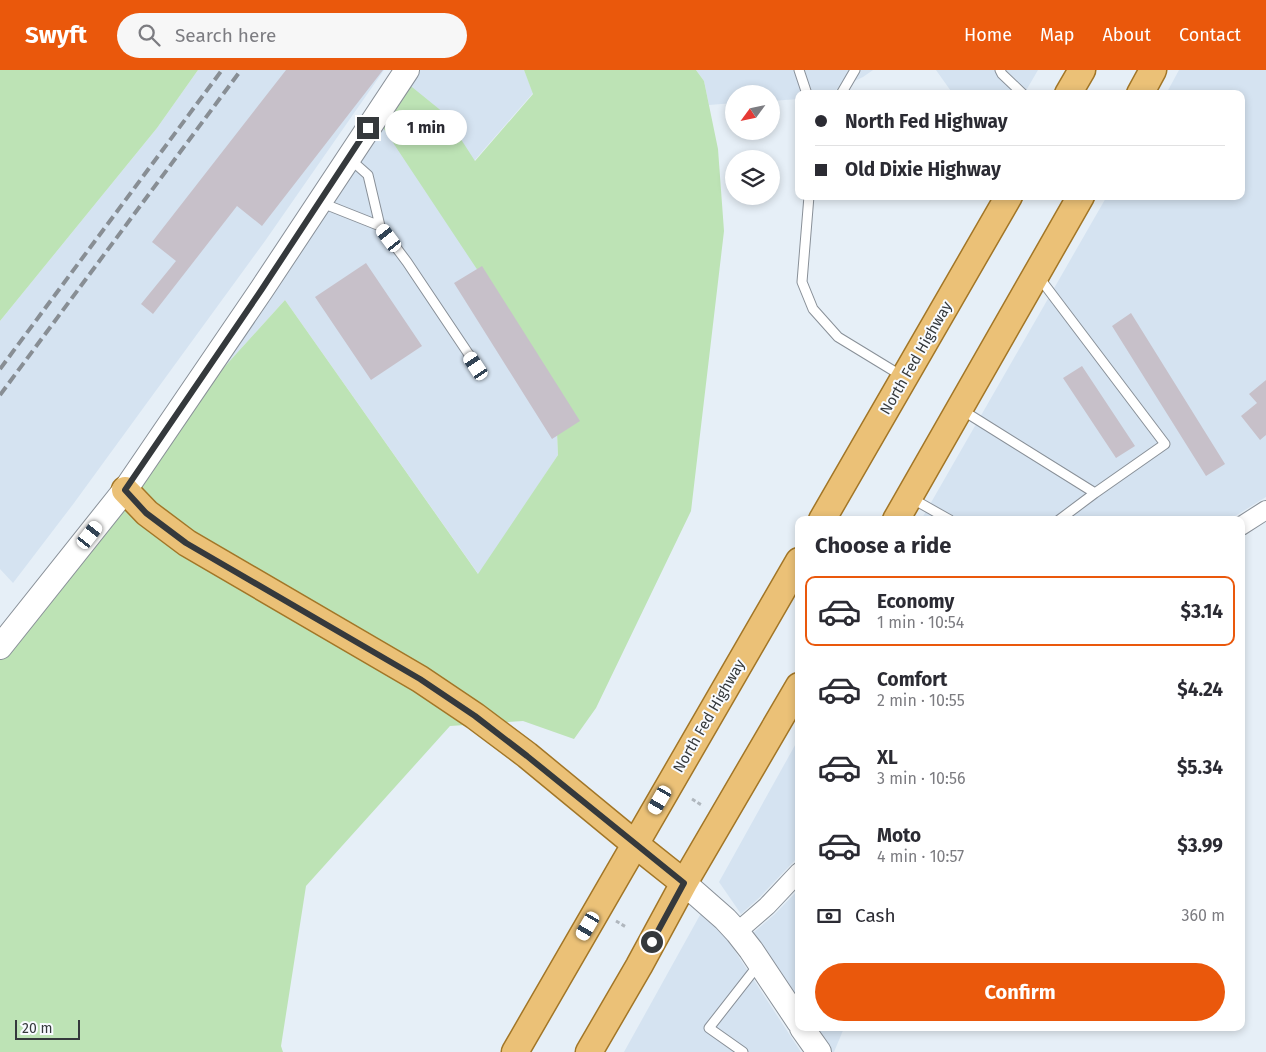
<!DOCTYPE html>
<html lang="en">
<head>
<meta charset="utf-8">
<style>
  body { margin:0; font-family:"Fira Sans",sans-serif; background:#f7f7f7; color:#2b2b33; height:100vh; display:flex; flex-direction:column; font-size:19px; white-space:nowrap }
  * { box-sizing:border-box; margin:0 }
  p { font-size:16px; color:#7c7c81 }
  .icon { flex:none; width:28px; height:28px; fill:none; stroke:currentColor; stroke-width:2; stroke-linecap:round; stroke-linejoin:round }
  .map { position:relative; flex:1; overflow:hidden }
  .drawer { position:absolute; left:795px; top:446px; width:450px; height:515px; display:flex; flex-direction:column; background:#fff; border-radius:10px; box-shadow:0 2px 8px #0003 }
  .drawer>* { flex:none }
  .hud { position:absolute; left:795px; top:20px; width:450px; height:110px; border-radius:10px; box-shadow:0 2px 8px #0003; display:grid; align-content:center; height:110px; padding:0 20px; background:#fff }
  .needle { width:32px; rotate:237deg }
  .controls { position:absolute; left:725px; top:15px; display:grid; gap:10px }
  .controls a { display:grid; place-items:center; width:55px; height:55px; border-radius:50%; background:#fff; box-shadow:0 2px 8px #0003; font-size:25px }
  .scale { position:absolute; left:15px; bottom:12px; width:65px; box-sizing:border-box; padding-left:5px; border:2px solid #35393c; border-top:0; font-size:14px; line-height:18px; white-space:nowrap; color:#35393c; -webkit-text-stroke:4px #f8fbff; paint-order:stroke }
  .end { position:absolute; width:22px; height:22px; margin:-11px; border:6px solid #35393c; background:#fff; box-shadow:0 0 0 2px #fff }
  .from { border-radius:50% }
  .bubble { position:absolute; height:35px; border-radius:18px; background:#fff; box-shadow:0 2px 8px #0003; font-size:16px; font-weight:700; line-height:35px; text-align:center }
  .car { position:absolute; width:15px; height:30px; margin:-15px -8px; border-radius:6px; box-shadow:0 0 4px 1px #0007; background:linear-gradient(#fff 24%,#345 0 40%,#fff 0 76%,#345 0 86%,#fff 0) }
  .hud b { display:flex; align-items:center; gap:18px; height:48px; font-size:19px }
  .hud b+b { border-top:1px solid #e1e1e2 }
  .hud i { width:12px; height:12px; background:#2b2b33 }
  ul { padding:0; list-style:none }
  li { display:flex; align-items:center; gap:15px; height:70px; margin:0 10px 8px; padding:0 10px; border:2px solid transparent; border-radius:10px }
  li div { flex:1 }
  li b { display:block; font-size:19px }
  li em { font-style:normal; font-weight:700 }
  li.current { border-color:#ea580c }
  li>.icon { width:45px; height:45px; stroke-width:1.5 }
  h2 { padding:0 20px; font-size:22px; line-height:60px }
  .pay { display:flex; align-items:center; gap:12px; height:55px; padding:0 20px; font-size:19px }
  .pay p { margin-inline-start:auto }
  .action { display:flex; gap:10px; margin-top:auto; padding:10px 20px }
  .action a { flex:1; height:58px; border-radius:30px; background:#ea580c; color:#fff; font-size:20px; font-weight:700; line-height:58px; text-align:center }
  header { display:flex; align-items:center; gap:30px; box-sizing:border-box; height:70px; padding:0 25px; background:#ea580c; color:#fff }
  header strong { font-size:24px }
  nav { display:flex; gap:28px; margin-inline-start:auto; font-size:18px }
  .search { width:350px; height:45px; background:#f7f7f7; display:flex; align-items:center; gap:12px; box-sizing:border-box; padding:0 18px; border-radius:28px; color:#7c7c81; font-size:19px }
  .map>svg:first-child { display:block }
  .built { fill:#d5e3f1 }
  .green { fill:#bde3b5 }
  .building { fill:#c7c0c9 }
  .lines { fill:none; stroke-linecap:round; stroke-linejoin:round }
  .lane-casing { stroke:#899098; stroke-width:11 }
  .street-casing { stroke:#899098; stroke-width:20 }
  .secondary-casing { stroke:#899098; stroke-width:26 }
  .primary-casing { stroke:#a27627; stroke-width:29 }
  .path { stroke:#b0b7be; stroke-width:3; stroke-dasharray:4 2.5; stroke-linecap:butt }
  .lane { stroke:#fff; stroke-width:9 }
  .street { stroke:#fff; stroke-width:18 }
  .secondary { stroke:#fff; stroke-width:24 }
  .primary { stroke:#ebc177; stroke-width:26 }
  .rail { stroke:#888e94; stroke-width:4; stroke-dasharray:10 5; stroke-linecap:butt }
  .route { stroke:#35393c; stroke-width:6 }
  .labels { text-anchor:middle; dominant-baseline:central; stroke-width:4; stroke-linejoin:round; paint-order:stroke }
  .street-label { font-size:15px; fill:#35393c; stroke:#f8fbff }
</style>
</head>
<body>
<header>
<strong>Swyft</strong>
<div class="search"><svg class="icon" aria-label="search" viewBox="0 0 24 24"><circle cx="10" cy="10" r="6"/><path d="M15 15l6 6"/></svg>Search here</div>
<nav><a>Home</a><a>Map</a><a>About</a><a>Contact</a></nav>
</header>
<div class="map">
<svg width="1266" height="982" viewBox="0 0 1266 982">
  <rect width="100%" height="100%" fill="#e6eff7"/>
  <path class="built" d="M198,0H384L265,171L74,433L13,513L0,499V251L157,58Z
    M412,0H524L533,23L474,91L444,43L555,317L558,385L479,505L285,230L110,423Z
    M696,0H873L863,7L827,24H799V29L771,31V24H734V33L709,35L704,11Z
    M936,0H1038L1024,24H953Z
    M1179,0H1266V427L1229,450H921L1107,126H1241V24H1166Z
    M799,668V786L759,828L741,844L719,812Z
    M799,819V932L753,863L775,844Z
    M705,836L721,860L720,862L727,869L801,982H624Z
    M815,958H844L834,982H831Z"/>
  <path class="green" d="M0,0H198L157,58L0,251Z
    M524,0H696L704,11L718,79L724,161L691,441L596,638L574,669L523,651L450,656L306,816L281,976L283,982H0V567L110,423L285,230L478,504L558,385L555,317L380,53L407,13L444,43L475,91L533,24Z"/>
  <path class="building" d="M286,0H383L262,156L237,136L153,244L141,234L176,191L152,172Z
    M366,193L422,276L371,310L315,227Z
    M482,196L580,351L552,369L454,213Z
    M1131,243L1225,394L1206,406L1112,256Z
    M1082,296L1135,376L1116,388L1063,308Z
    M1266,310V365L1260,370L1241,346L1257,333L1249,324Z"/>
  <g class="lines">
    <g class="lane-casing">
      <path id="lane" d="M799,0L807,24
        M1000,0L1002,4L1023,24
        M841,24L855,0
        M350,89L368,105L380,156
        M809,126L802,212L813,239L838,267L902,306
        M322,133L380,156L407,192L476,295
        M1038,206L1165,374L1095,423L1059,450
        M962,340L1095,423
        M911,428L950,450
        M743,982L709,958L759,894"/>
    </g>
    <g class="street-casing">
      <path id="street" d="M1241,456L1266,440
        M737,862L767,836L799,802"/>
    </g>
    <g class="secondary-casing">
      <path id="secondary" d="M0,577L125,420L262,219L407,0
        M684,813L725,849L737,862L751,880L799,952
        M802,958L819,982"/>
    </g>
    <g class="primary-casing">
      <path id="primary" d="M1068,24L1082,0
        M1140,24L1153,0
        M125,420L147,443L187,473L420,609L475,646L527,685L635,774L684,813
        M822,450L1009,126
        M896,450L1081,126
        M515,982L799,491
        M589,982L639,896L684,813L799,616"/>
    </g>
    <path class="path" d="M692,729L703,736
      M616,851L626,857"/>
    <use href="#lane" class="lane"/>
    <use href="#street" class="street"/>
    <use href="#secondary" class="secondary"/>
    <use href="#primary" class="primary"/>
    <path class="rail" d="M0,299L222,0
      M0,325L241,0"/>
  </g>
  <g class="lines">
    <path class="route" d="M368,58L262,219L125,420L146,443L186,473L420,609L475,646L527,686L684,813L652,872"/>
  </g>
  <g class="labels">
    <g class="street-label">
      <text transform="translate(916 288) rotate(-60)">North Fed Highway</text>
      <text transform="translate(709 646) rotate(-60)">North Fed Highway</text>
    </g>
  </g>
</svg>
<div class="controls">
<a><svg class="needle" viewBox="-14 -14 28 28"><path d="M0-13l5 13h-10z" fill="#e53935"/><path d="M0 13l5-13h-10z" fill="#7c7c81"/></svg></a>
<a><svg class="icon" aria-label="layers" viewBox="0 0 24 24"><path d="M12 4l9 5-9 5-9-5zM3 14l9 5 9-5"/></svg></a>
</div>
<div class="scale">20 m</div>
<i class="end from" style="left:652px;top:872px"></i>
<i class="end" style="left:368px;top:58px"></i>
<div class="bubble" style="left:385px;top:40px;width:82px">1 min</div>
<i class="car" style="left:389px;top:168px;rotate:323deg"></i>
<i class="car" style="left:476px;top:296px;rotate:326deg"></i>
<i class="car" style="left:90px;top:465px;rotate:38deg"></i>
<i class="car" style="left:660px;top:730px;rotate:210deg"></i>
<i class="car" style="left:588px;top:856px;rotate:210deg"></i>
<div class="hud">
<b><i class="from"></i>North Fed Highway</b>
<b><i></i>Old Dixie Highway</b>
</div>
<section class="drawer">
<h2>Choose a ride</h2>
<ul>
<li class="current"><svg class="icon" aria-label="car" viewBox="0 0 24 24"><path d="M5 17H2v-5l4-1 3-4h7l3 4 3 1v5h-3M9 17h6M6 11h13"/><circle cx="7" cy="17" r="2"/><circle cx="17" cy="17" r="2"/></svg><div><b>Economy</b><p>1 min · 10:54</p></div><em>$3.14</em></li>
<li><svg class="icon" aria-label="car" viewBox="0 0 24 24"><path d="M5 17H2v-5l4-1 3-4h7l3 4 3 1v5h-3M9 17h6M6 11h13"/><circle cx="7" cy="17" r="2"/><circle cx="17" cy="17" r="2"/></svg><div><b>Comfort</b><p>2 min · 10:55</p></div><em>$4.24</em></li>
<li><svg class="icon" aria-label="car" viewBox="0 0 24 24"><path d="M5 17H2v-5l4-1 3-4h7l3 4 3 1v5h-3M9 17h6M6 11h13"/><circle cx="7" cy="17" r="2"/><circle cx="17" cy="17" r="2"/></svg><div><b>XL</b><p>3 min · 10:56</p></div><em>$5.34</em></li>
<li><svg class="icon" aria-label="car" viewBox="0 0 24 24"><path d="M5 17H2v-5l4-1 3-4h7l3 4 3 1v5h-3M9 17h6M6 11h13"/><circle cx="7" cy="17" r="2"/><circle cx="17" cy="17" r="2"/></svg><div><b>Moto</b><p>4 min · 10:57</p></div><em>$3.99</em></li>
</ul>
<div class="pay"><svg class="icon" aria-label="cash" viewBox="0 0 24 24"><path d="M3 7h18v10H3z"/><circle cx="12" cy="12" r="2"/></svg>Cash<p>360 m</p></div>
<div class="action"><a>Confirm</a></div>
</section>
</div>
</body>
</html>
